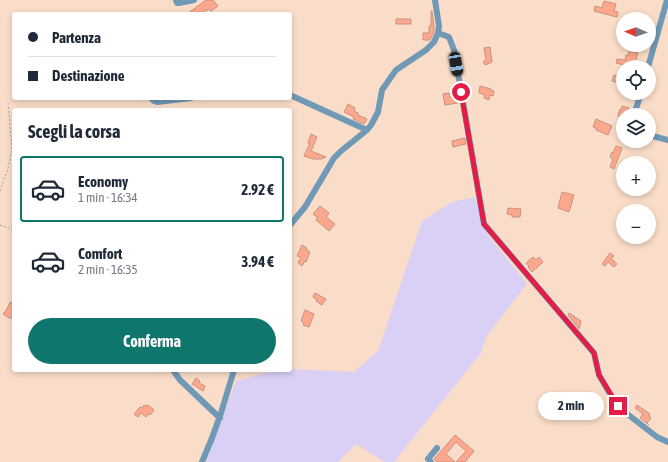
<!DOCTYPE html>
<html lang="it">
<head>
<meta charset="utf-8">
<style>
  body { margin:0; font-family:"Asap Condensed",sans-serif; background:#f2f2f3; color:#1f2937; height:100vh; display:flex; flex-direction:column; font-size:15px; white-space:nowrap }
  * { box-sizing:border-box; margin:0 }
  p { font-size:13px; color:#747a83 }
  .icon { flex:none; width:22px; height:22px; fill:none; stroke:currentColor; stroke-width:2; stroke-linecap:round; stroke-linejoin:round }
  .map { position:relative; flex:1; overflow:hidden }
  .side { position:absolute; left:12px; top:108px; width:280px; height:264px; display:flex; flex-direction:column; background:#fff; border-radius:4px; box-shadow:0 2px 6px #0003 }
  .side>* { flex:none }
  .top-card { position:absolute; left:12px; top:12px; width:280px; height:88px; border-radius:4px; box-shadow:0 2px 6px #0003; display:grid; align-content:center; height:88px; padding:0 16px; background:#fff }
  .needle { width:26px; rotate:272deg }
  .tools { position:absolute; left:616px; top:12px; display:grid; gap:8px }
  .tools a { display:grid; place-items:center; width:40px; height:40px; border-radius:50%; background:#fff; box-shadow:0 2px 6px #0003; font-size:20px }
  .end { position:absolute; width:18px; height:18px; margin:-9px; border:5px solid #e11d48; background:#fff; box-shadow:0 0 0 2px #fff }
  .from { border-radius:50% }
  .bubble { position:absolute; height:28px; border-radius:14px; background:#fff; box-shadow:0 2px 6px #0003; font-size:13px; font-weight:700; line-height:28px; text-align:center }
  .car { position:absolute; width:12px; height:24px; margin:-12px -6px; border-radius:5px; box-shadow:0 0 3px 1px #0007; background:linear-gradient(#222 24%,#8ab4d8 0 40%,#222 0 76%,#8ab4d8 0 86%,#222 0) }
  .top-card b { display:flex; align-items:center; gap:14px; height:38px; font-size:15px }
  .top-card b+b { border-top:1px solid #e0e1e3 }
  .top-card i { width:10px; height:10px; background:#1f2937 }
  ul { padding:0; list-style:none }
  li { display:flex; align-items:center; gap:12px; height:66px; margin:0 8px 6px; padding:0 8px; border:2px solid transparent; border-radius:4px }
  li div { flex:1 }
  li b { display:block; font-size:15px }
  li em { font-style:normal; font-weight:700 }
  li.current { border-color:#0f766e }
  li>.icon { width:36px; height:36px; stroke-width:1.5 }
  h2 { padding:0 16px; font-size:18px; line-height:48px }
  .primary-button { display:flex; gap:8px; margin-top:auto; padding:8px 16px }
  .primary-button a { flex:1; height:46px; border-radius:24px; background:#0f766e; color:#fff; font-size:16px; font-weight:700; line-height:46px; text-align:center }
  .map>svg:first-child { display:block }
  .green { fill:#dacff5 }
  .building { fill:#fda88d; stroke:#c89281 }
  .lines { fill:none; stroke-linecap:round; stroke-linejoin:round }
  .path { stroke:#b89f8d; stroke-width:1; stroke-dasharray:2 2; stroke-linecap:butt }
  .minor { stroke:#7099b5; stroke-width:6 }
  .route { stroke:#e11d48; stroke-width:5 }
</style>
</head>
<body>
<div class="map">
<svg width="668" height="462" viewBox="0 0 668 462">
  <rect width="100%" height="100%" fill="#f9ddc8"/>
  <path class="green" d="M475,197L487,234L527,284L486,337L481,353L394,462H385L356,444L338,462H206L236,381L278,370H290V369L354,372L378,351L422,221L452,202Z"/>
  <path class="building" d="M206,0H213L218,6L211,11L209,9L200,14H187Z
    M604,1L616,4L614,11L618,12L617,17L594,11L595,6L602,8Z
    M431,11H432L434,26V32L430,40H423V33H429V26H431Z
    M396,19H411V24H396Z
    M490,47L492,62L485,65L483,62L486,60L484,48Z
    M629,51L638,53L636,60L644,62L643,67H632L616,63L617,59L625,60L626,55L628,56Z
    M614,75L623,77V84L612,81Z
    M480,86L491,89V90L494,91L493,96L490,95L489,100L484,98L485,95L479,93Z
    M449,93L450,97L457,95L458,103L445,105L443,94Z
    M348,104L355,108L354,111L358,113V115L367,119L364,124L353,119L354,117L344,112Z
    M622,106L629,108L628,111H629V115H623V118L618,116L620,109H622Z
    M596,119L612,126L608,135L596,130V128L593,127Z
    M311,134L317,137L311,151L326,157L321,159H313L304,156L310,143H308Z
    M465,138L466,144L453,147L452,141Z
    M616,146L622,148L614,169L610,167L613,159L610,157L612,152L613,153Z
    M562,192L574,195L569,212L558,208Z
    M320,206L329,213L326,217L335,224L329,231L316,220L318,218L313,214Z
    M508,208L521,209L520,217H512V215L507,214Z
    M302,245L307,248L306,250L310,252L306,262L305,261L302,266L298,263L301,257L297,256Z
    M610,253L614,256L611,258L617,264L614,267L608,262L605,266L602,264Z
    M533,257L536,260L539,257L543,262L532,272L528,267L529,266L526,263Z
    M315,293L326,299L322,305L316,301L317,300L313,297Z
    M10,302L14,304V318H9L3,314L7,309Z
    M305,310L314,314L309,327L303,325L304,323L301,321Z
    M569,313L581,321L579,329L568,315Z
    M196,378L200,381L199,383L205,386L203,391L192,384Z
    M144,405L146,406L148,405L154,410L150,415L148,414L146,417L141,413L138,417L134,414L140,407L142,408Z
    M637,405L650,414L649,416L651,418L647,423L649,425L640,418L643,414L635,408Z
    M455,435L474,451L465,462H456L466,451L456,442L446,454L455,462H437L434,459Z"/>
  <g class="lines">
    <path class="path" d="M0,191L8,168L12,149L8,103
      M0,225L14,230"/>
    <path class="minor" d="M176,0L177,3H179L194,0
      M438,33L449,37L454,50L484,224L594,353L599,375L617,406L657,437L668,442
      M648,67L667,0
      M290,95L367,130
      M151,98L154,101L157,102L191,98
      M634,115L641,93
      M649,135L668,140
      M290,225L305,207L334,158L341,151L367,130L371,125L378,112L382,90L396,70L426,50L434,42L438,33L439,26L435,0
      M173,370L180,380L220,418
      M202,462L212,438L221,413L234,370
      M431,462L428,459L437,448"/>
  </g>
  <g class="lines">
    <path class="route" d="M461,92L484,224L594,353L599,375L618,406"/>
  </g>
</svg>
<div class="tools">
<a><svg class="needle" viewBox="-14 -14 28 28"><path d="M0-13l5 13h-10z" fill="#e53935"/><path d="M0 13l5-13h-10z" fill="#747a83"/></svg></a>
<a><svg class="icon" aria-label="locate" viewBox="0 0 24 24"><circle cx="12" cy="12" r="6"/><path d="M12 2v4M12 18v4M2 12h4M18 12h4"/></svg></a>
<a><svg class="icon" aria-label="layers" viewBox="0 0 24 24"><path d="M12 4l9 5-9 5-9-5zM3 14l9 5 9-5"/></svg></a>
<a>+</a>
<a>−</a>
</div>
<i class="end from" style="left:461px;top:92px"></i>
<i class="end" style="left:618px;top:406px"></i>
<div class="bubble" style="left:538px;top:392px;width:66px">2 min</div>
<i class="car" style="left:456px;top:64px;rotate:170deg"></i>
<div class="top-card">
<b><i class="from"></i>Partenza</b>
<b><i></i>Destinazione</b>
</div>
<section class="side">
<h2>Scegli la corsa</h2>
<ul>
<li class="current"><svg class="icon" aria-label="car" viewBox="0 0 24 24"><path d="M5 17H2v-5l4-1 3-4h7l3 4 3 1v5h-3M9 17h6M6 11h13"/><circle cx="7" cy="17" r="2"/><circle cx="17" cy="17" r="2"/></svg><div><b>Economy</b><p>1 min · 16:34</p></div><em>2.92 €</em></li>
<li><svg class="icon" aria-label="car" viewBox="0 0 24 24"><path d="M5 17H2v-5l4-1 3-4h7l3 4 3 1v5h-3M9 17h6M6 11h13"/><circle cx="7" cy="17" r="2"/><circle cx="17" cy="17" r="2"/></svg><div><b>Comfort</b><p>2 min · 16:35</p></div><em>3.94 €</em></li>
</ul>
<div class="primary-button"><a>Conferma</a></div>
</section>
</div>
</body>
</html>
